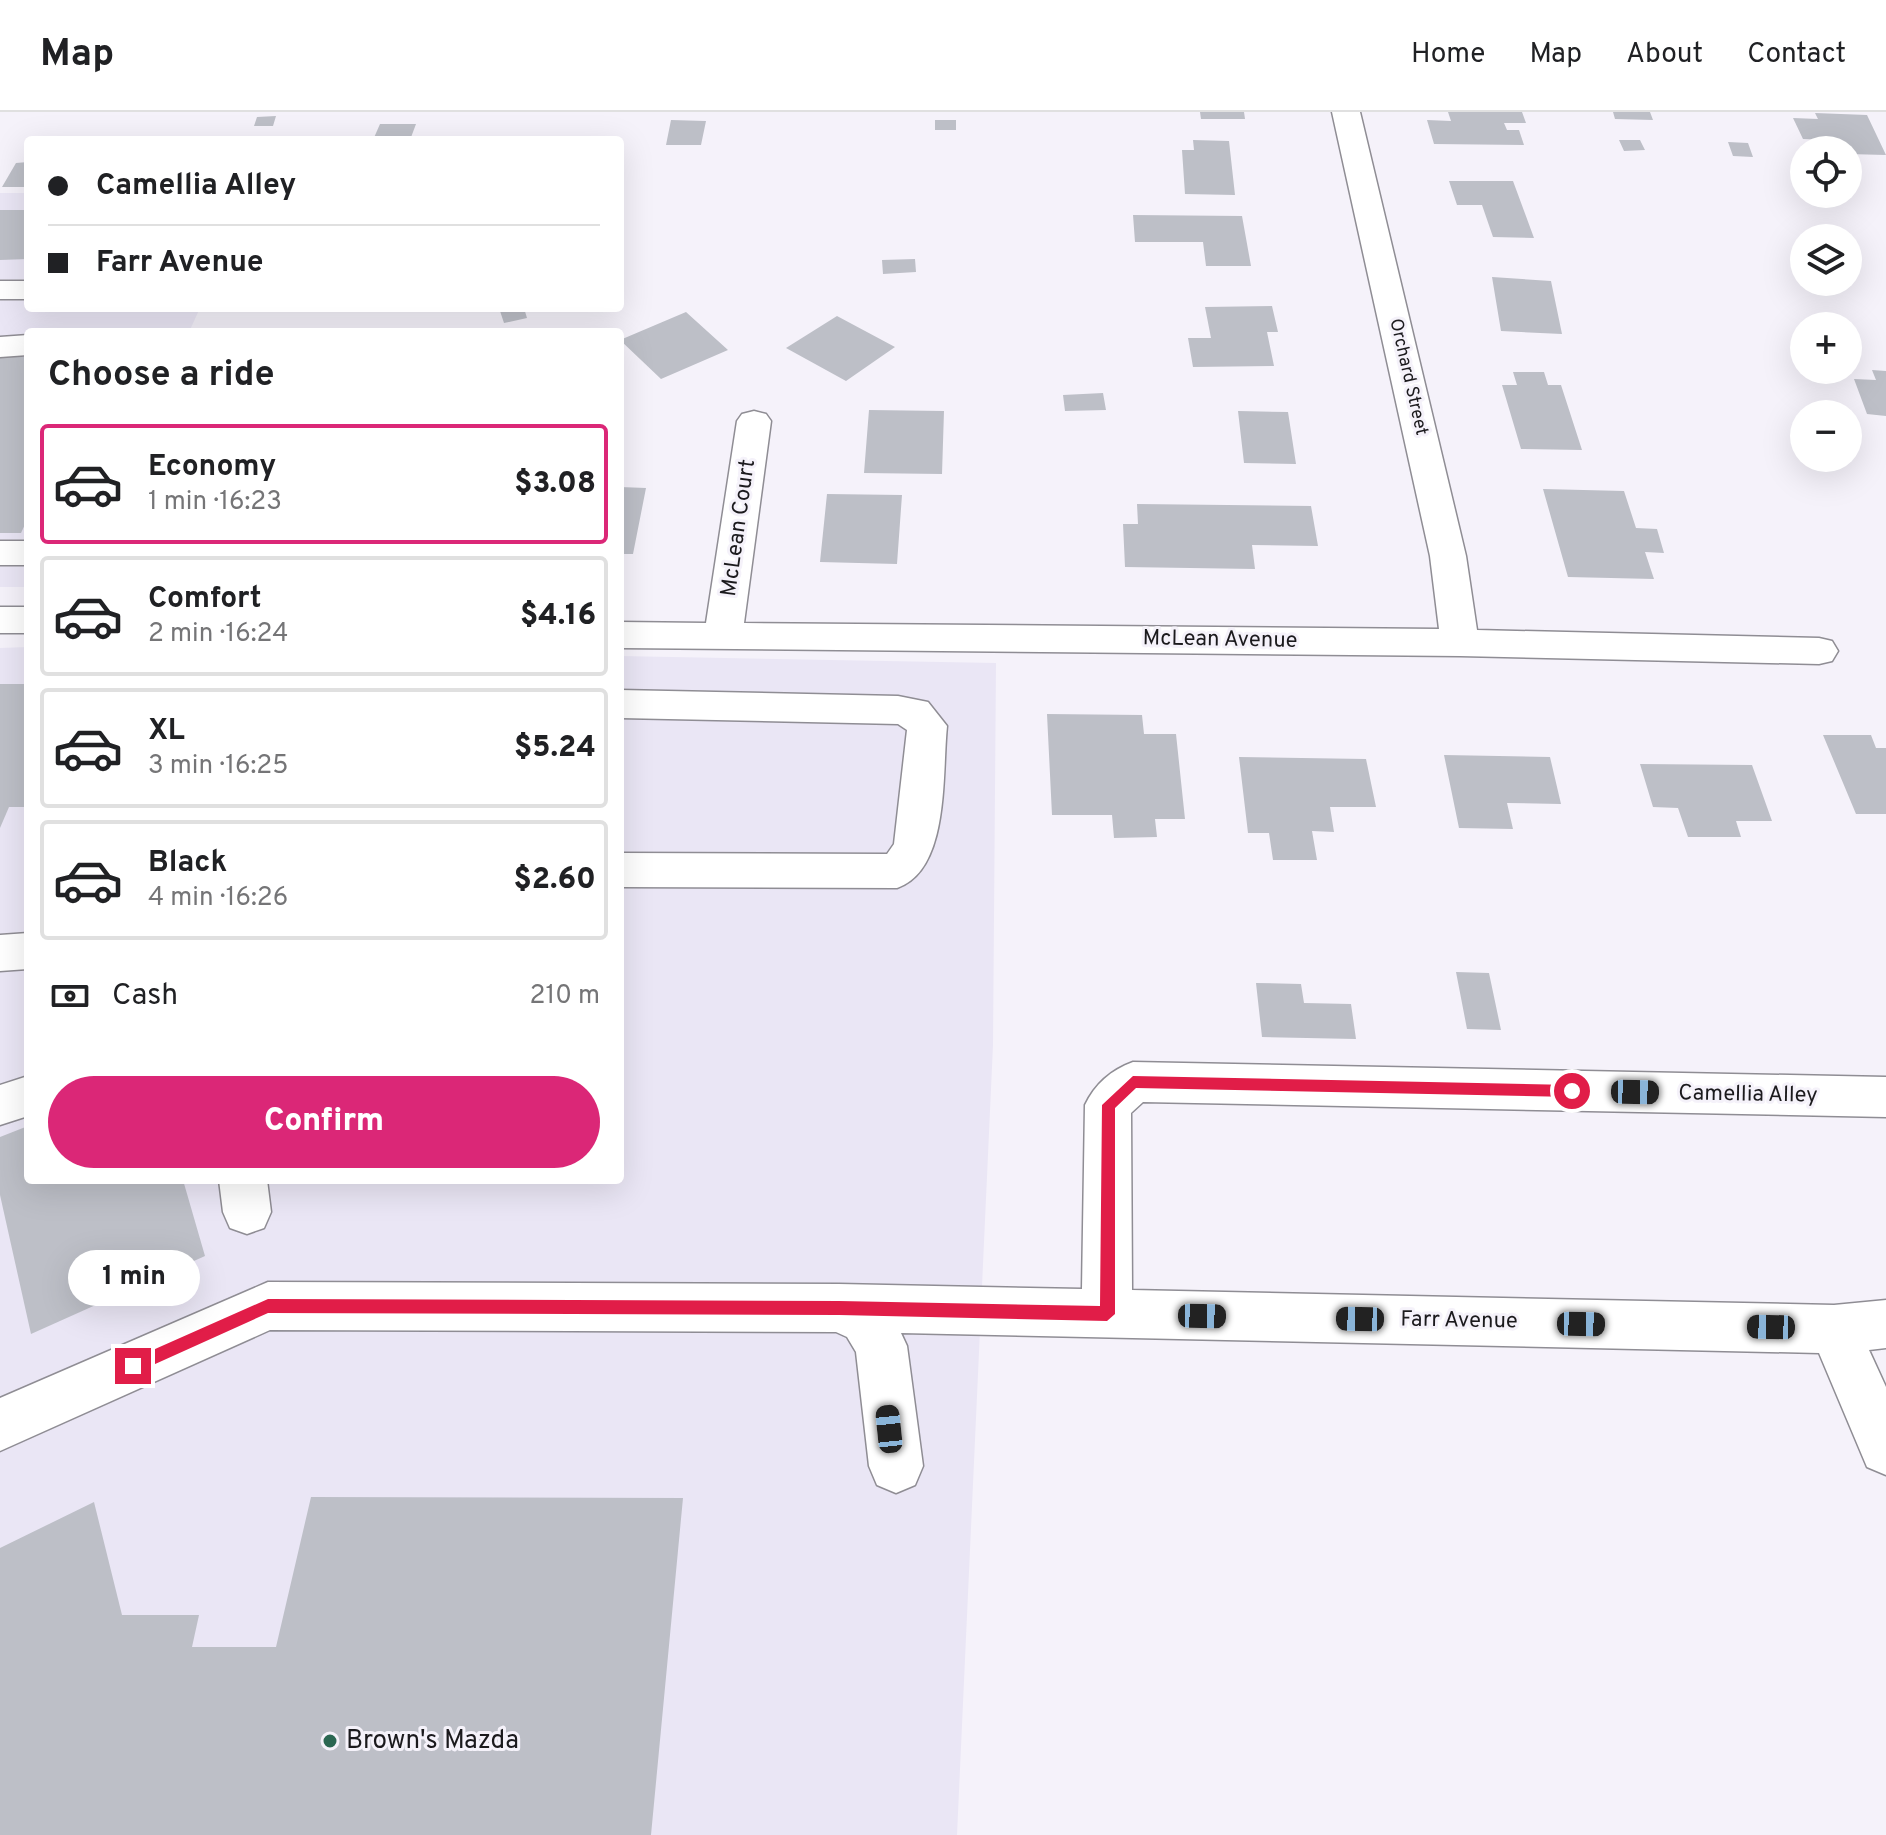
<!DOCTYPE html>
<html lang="en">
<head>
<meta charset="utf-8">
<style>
  body { margin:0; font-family:Overpass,sans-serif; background:#f2f2f2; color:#202124; height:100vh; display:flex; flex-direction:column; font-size:30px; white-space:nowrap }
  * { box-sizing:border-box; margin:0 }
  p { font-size:26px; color:#757577 }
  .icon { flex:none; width:44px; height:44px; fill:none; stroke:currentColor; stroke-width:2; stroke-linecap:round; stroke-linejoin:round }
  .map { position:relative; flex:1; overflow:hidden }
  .drawer { position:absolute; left:24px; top:216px; width:600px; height:856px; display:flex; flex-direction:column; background:#fff; border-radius:8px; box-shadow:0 8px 32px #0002 }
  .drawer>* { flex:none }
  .guide { position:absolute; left:24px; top:24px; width:600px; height:176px; border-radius:8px; box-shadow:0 8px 32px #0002; display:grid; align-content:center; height:176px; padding:0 24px; background:#fff }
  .buttons { position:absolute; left:1790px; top:24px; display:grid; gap:16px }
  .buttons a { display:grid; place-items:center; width:72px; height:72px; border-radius:50%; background:#fff; box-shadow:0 8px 32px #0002; font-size:40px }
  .end { position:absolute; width:36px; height:36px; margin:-18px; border:10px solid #e11d48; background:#fff; box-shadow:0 0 0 4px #fff }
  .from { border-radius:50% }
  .bubble { position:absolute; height:56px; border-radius:28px; background:#fff; box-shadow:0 8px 32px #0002; font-size:26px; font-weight:800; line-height:56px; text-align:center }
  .car { position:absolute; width:24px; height:48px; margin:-24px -12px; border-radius:10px; box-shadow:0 0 6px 2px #0007; background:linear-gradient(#222 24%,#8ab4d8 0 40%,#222 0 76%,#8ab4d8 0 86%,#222 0) }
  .guide b { display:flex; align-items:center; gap:28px; height:76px; font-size:30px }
  .guide b+b { border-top:2px solid #e0e0e0 }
  .guide i { width:20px; height:20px; background:#202124 }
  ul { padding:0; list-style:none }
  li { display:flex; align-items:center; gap:24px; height:120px; margin:0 16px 12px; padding:0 8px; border:4px solid #e0e0e0; border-radius:8px }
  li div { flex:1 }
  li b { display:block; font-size:30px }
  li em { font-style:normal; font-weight:800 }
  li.selected { border-color:#db2777 }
  li>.icon { width:72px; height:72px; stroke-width:1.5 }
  h2 { padding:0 24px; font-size:36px; line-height:96px }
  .pay { display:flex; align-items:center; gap:20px; height:88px; padding:0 24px; font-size:30px }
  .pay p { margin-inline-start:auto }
  .button { display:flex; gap:16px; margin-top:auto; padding:16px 24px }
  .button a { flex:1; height:92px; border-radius:48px; background:#db2777; color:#fff; font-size:32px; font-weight:800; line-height:92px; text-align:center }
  header { display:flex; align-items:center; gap:48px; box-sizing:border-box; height:112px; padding:0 40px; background:#fff; border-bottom:2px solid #e0e0e0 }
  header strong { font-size:38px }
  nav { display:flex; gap:44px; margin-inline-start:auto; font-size:28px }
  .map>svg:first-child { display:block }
  .built { fill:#eae6f5 }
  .building { fill:#bdbfc7 }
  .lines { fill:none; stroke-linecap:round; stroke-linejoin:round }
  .minor-casing { stroke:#8f8d94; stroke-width:3 }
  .minor { fill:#fff; fill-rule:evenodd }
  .route { fill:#e11d48 }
  .poi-dot { fill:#2b6752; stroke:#f5f2fa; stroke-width:3 }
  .labels { text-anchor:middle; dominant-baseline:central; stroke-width:6; stroke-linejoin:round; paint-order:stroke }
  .far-street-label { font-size:18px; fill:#1b1a1d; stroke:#f5f2fa }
  .street-label { font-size:22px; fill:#1b1a1d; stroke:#f5f2fa }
  .near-poi-label { font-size:26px; fill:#1b1a1d; stroke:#f5f2fa; text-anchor:start }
</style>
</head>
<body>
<header>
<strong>Map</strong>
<nav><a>Home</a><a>Map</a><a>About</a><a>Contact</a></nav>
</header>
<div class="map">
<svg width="1886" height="1723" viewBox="0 0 1886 1723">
  <rect width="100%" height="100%" fill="#f5f2fa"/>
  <path class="built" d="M0,81H28V196H200L189,220H28V475H0Z
    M28,535V1068H620V544L996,551L993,933L957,1723H0V536Z"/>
  <path class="building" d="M1200,0H1244L1245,7H1201Z
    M1448,0H1522L1526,11H1504L1507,18H1519L1524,33L1434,32L1427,8L1451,9Z
    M1613,0H1650L1653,8L1615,7Z
    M1815,1L1867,3L1886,43L1848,42V38H1835L1830,28L1803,27L1793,6L1818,7Z
    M276,4L273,14H254L257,5Z
    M671,8L706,9L701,33H666Z
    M935,8H956V18H935Z
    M380,12H416L410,28H373Z
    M1193,28L1229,29L1235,83L1185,82L1182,38H1194Z
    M1619,28H1640L1645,38L1624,39Z
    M1728,30L1748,31L1753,45L1733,44Z
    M28,50V75H2L16,51Z
    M1449,69H1513L1534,126L1493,125L1482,93H1457Z
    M0,98H28V147L0,148Z
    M1133,103L1242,104L1251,154H1206L1203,130H1135Z
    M915,147L916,160L883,162L882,148Z
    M1492,165L1551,169L1562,222L1501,219Z
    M1272,194L1278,220H1267L1274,254L1193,255L1188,226H1211L1205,195Z
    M499,196H524L527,206L504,211Z
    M686,200L728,238L661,267L620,228Z
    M837,204L895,235L846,269L786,236Z
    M0,245H28V406L21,421H0Z
    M1872,258L1886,259V304L1867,302L1854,267L1876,268Z
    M1513,260H1544L1548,273H1561L1582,338L1521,337L1502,273H1517Z
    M1103,281L1106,298L1065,299L1063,283Z
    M869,298L944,299L942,362L864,361Z
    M1238,299L1288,300L1296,352L1244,351Z
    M620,375L646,376L633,442H620Z
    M1543,377L1624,379L1636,416L1657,417L1664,441L1645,440L1654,467L1568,465Z
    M827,382L902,383L897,452L820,450Z
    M1137,392L1311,394L1318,434L1252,433L1255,457L1125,455L1123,412H1138Z
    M0,572H28V695H9L0,716Z
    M1047,602L1142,603L1144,622H1176L1185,707H1155L1157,725L1114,726L1112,703H1052Z
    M1823,623H1871L1876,636H1886V702H1856Z
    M1444,643L1550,645L1561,692L1507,691L1513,717L1459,716Z
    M1239,645L1366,647L1376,695H1330L1334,720L1312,719L1317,748H1273L1269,721H1248Z
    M1640,652L1752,653L1772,709H1736L1741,725H1688L1678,696L1653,695Z
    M1456,860L1489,861L1501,918L1467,917Z
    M1256,871L1301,872L1304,891L1351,892L1356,927L1262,925Z
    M28,1014V1068H183L205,1144L31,1222L0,1083V1025Z
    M311,1385L683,1386L651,1723H0V1436L94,1390L122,1503H199L192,1535H276Z"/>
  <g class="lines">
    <g class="minor-casing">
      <path id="minor" d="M1332,0H1360L1466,444L1477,518L1819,526L1832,529L1838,539L1832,549L1819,552L1460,544L620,536V510L706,511L737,309L742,302L754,299L766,302L771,309L744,511L1439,517L1430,444Z
        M0,169H28V187H0Z
        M28,223V243L0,245V225Z
        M0,429H28V453H0Z
        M0,495H28V521H0Z
        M620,578L898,584L928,590L947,614C942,661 950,758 897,776L620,775V741L887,742L894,732L907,618L898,612L620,606Z
        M28,821V857L0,859V823Z
        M1133,950L1886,965V1005L1143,990L1131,1001L1132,1178L1834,1193L1886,1188V1236L1869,1238L1886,1275V1363L1867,1355L1819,1241L901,1221L907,1234L923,1354L915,1373L896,1381L877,1373L869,1354L856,1240L847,1225L836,1220L270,1218L0,1339V1286L268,1170L839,1172L1082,1177L1085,993C1095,972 1111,958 1133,950Z
        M28,964V1004L0,1013V973Z
        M219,1068H267L271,1100L264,1116L247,1122L230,1116L223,1100Z"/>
    </g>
    <use href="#minor" class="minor"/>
  </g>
  <path class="route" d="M1133,964L1572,973L1579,979L1572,985L1136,976L1115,996V1202L1107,1209L839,1203L268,1201L133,1262L126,1254L128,1249L268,1187L839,1189L1100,1194L1102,993Z"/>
  <circle class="poi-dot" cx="330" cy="1629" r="8"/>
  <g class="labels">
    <g class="far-street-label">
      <text transform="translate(1408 265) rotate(77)">Orchard Street</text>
    </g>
    <g class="street-label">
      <text transform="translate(739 416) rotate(-82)">McLean Court</text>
      <text transform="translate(1220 528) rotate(1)">McLean Avenue</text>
      <text transform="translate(1748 983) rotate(1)">Camellia Alley</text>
      <text transform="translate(1459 1209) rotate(1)">Farr Avenue</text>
    </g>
    <g class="near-poi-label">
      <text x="346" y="1629">Brown's Mazda</text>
    </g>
  </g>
</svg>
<div class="buttons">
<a><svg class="icon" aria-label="locate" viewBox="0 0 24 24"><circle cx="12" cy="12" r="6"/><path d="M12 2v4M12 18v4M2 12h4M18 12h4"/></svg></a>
<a><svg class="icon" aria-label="layers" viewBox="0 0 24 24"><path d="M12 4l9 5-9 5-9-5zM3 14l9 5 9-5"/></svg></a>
<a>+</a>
<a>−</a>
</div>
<i class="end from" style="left:1572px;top:979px"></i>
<i class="end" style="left:133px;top:1254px"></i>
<div class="bubble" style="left:68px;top:1138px;width:132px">1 min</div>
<i class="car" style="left:1635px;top:980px;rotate:91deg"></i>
<i class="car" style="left:1202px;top:1204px;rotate:91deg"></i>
<i class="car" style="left:1360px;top:1207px;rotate:271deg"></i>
<i class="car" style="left:1581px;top:1212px;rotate:91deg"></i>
<i class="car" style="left:1771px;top:1215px;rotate:271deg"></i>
<i class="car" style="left:889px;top:1317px;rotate:354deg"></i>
<div class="guide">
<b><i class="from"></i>Camellia Alley</b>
<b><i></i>Farr Avenue</b>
</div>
<section class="drawer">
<h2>Choose a ride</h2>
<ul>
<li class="selected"><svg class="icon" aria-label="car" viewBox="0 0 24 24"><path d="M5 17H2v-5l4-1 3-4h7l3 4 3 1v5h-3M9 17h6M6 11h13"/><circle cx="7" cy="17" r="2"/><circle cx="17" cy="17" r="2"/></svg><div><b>Economy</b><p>1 min · 16:23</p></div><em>$3.08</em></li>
<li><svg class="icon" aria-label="car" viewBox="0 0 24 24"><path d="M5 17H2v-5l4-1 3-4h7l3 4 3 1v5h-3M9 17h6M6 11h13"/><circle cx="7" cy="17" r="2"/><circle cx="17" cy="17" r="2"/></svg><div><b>Comfort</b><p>2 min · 16:24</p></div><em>$4.16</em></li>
<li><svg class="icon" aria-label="car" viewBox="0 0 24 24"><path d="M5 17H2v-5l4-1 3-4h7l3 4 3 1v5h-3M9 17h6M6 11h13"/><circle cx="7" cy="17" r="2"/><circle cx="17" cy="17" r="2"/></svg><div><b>XL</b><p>3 min · 16:25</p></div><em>$5.24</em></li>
<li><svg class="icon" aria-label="car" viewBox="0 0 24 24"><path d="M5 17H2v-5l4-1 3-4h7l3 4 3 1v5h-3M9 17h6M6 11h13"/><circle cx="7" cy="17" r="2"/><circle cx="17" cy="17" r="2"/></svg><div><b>Black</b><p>4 min · 16:26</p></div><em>$2.60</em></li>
</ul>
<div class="pay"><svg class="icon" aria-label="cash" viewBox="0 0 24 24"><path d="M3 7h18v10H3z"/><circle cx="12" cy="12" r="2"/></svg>Cash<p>210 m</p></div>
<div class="button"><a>Confirm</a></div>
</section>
</div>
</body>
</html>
